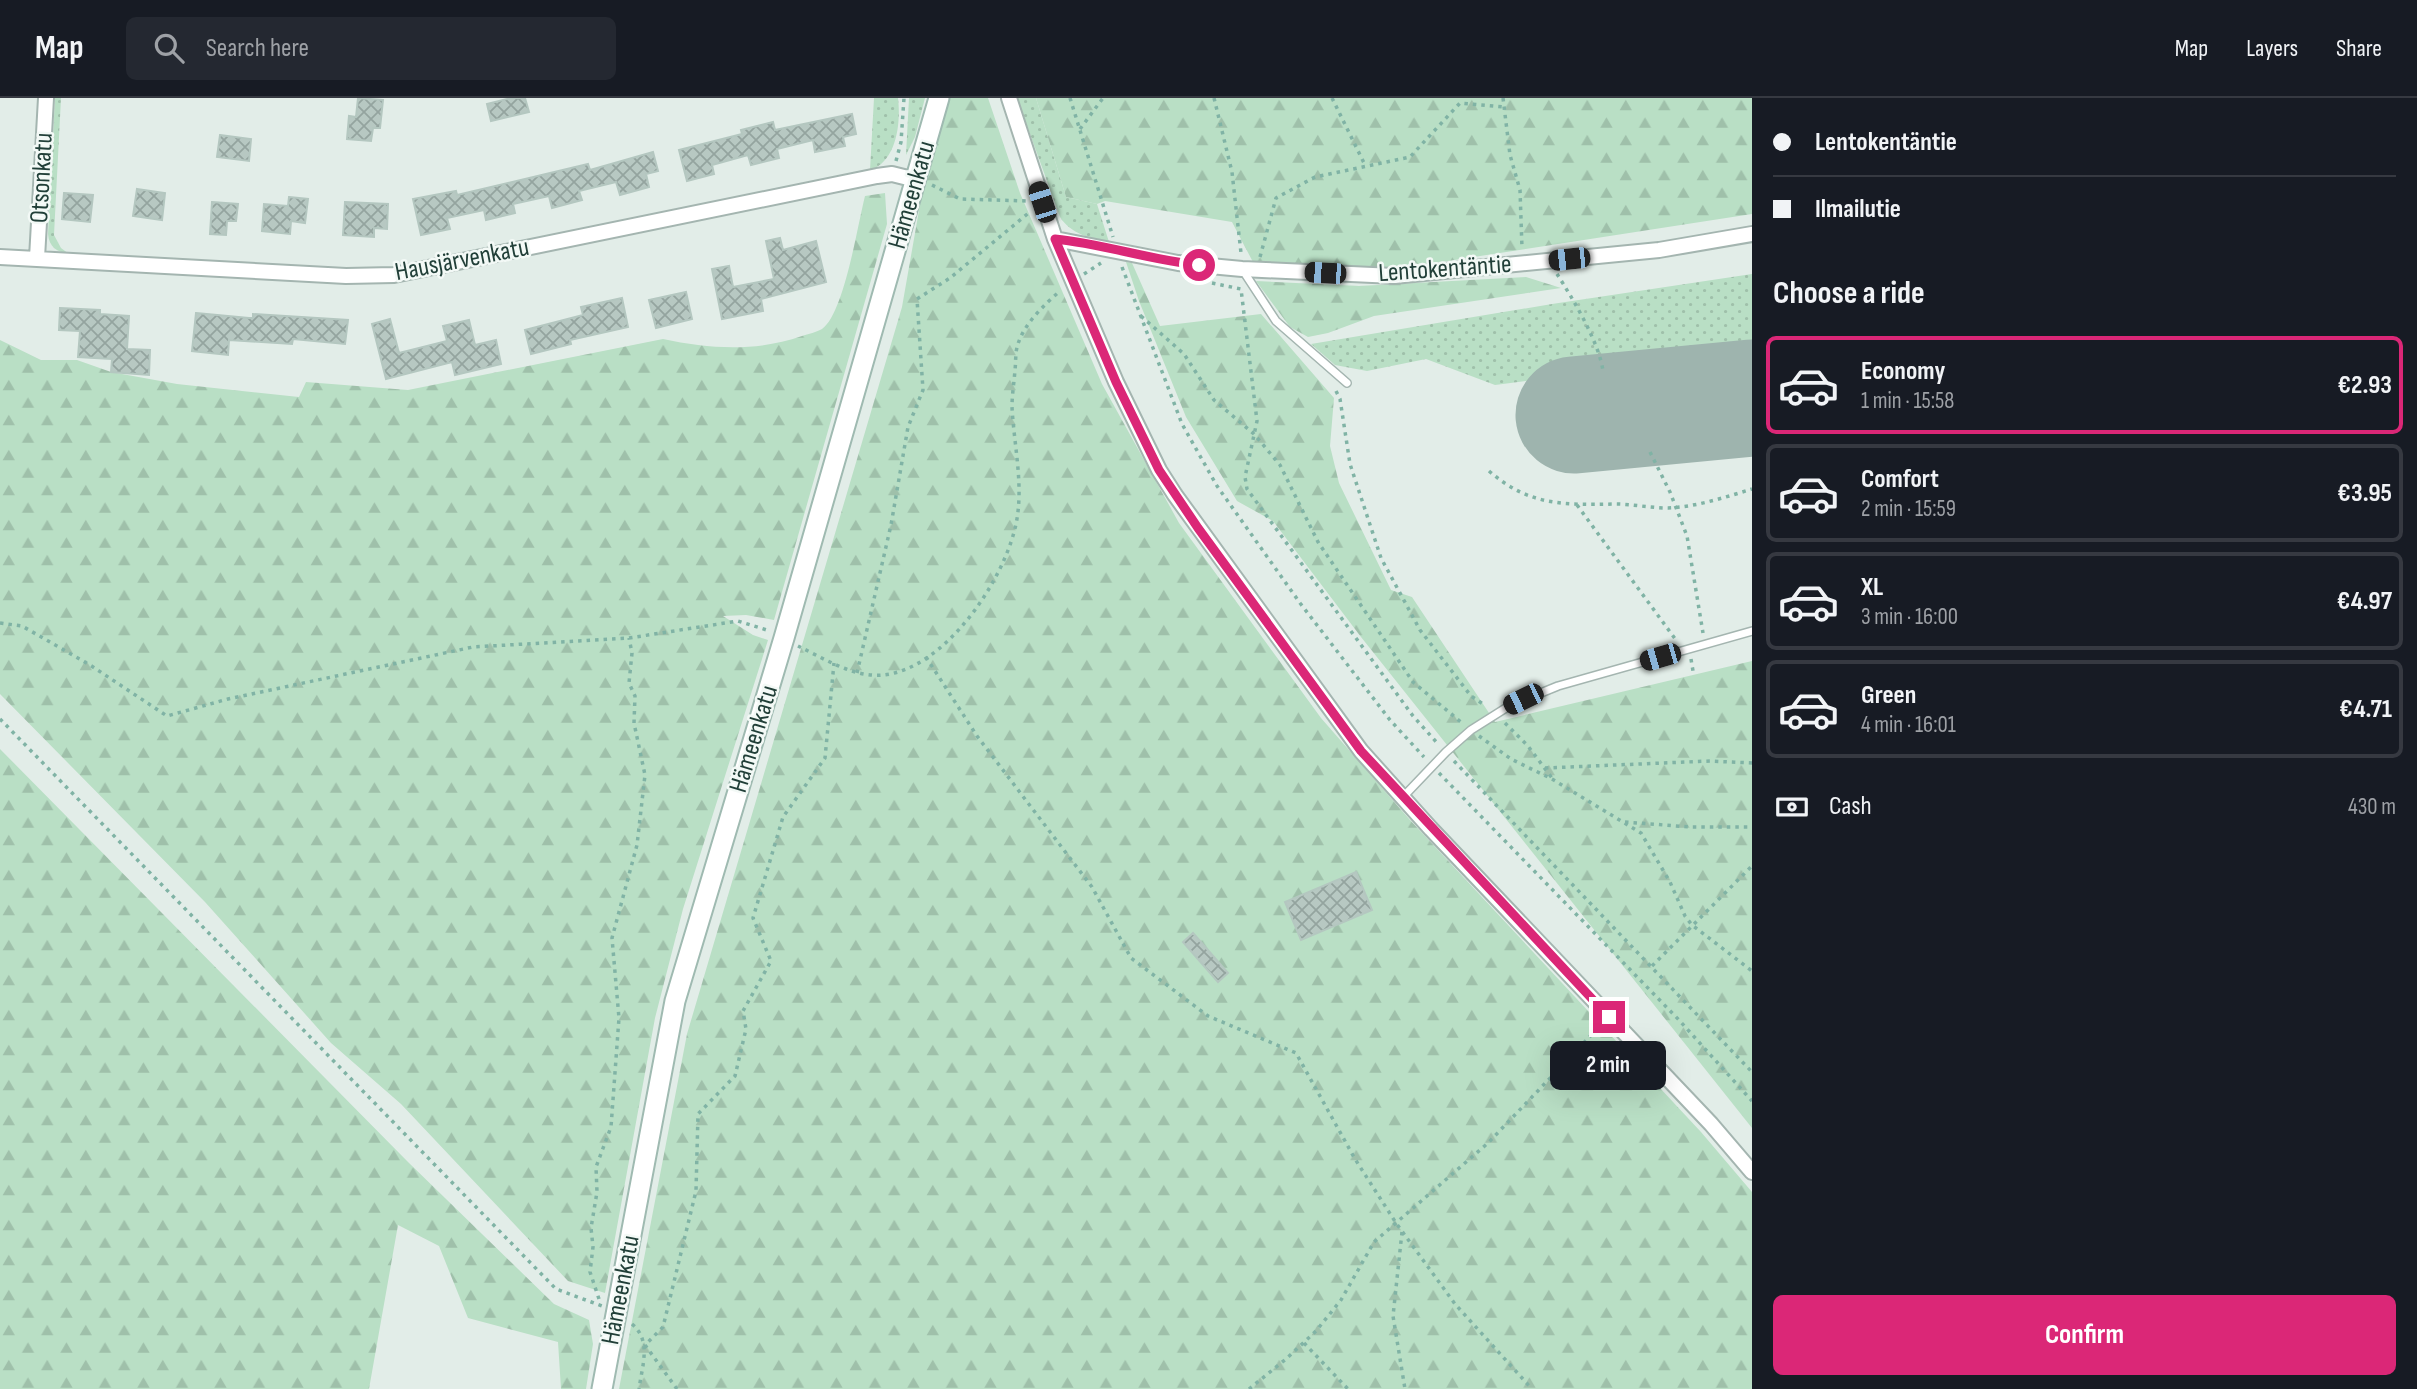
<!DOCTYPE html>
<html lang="en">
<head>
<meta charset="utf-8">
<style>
  body { margin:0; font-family:"Sofia Sans Condensed",sans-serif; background:#242831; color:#f1f3f6; height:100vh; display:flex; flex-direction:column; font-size:26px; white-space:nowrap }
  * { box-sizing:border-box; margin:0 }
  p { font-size:23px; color:#9ea1a6 }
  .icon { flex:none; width:38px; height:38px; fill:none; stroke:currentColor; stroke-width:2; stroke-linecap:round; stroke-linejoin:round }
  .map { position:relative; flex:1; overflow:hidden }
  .panel { display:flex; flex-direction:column; background:#171b24; width:665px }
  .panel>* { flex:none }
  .banner { display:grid; align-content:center; height:154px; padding:0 21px; background:#171b24 }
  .end { position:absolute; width:32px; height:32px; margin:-16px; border:9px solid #db2777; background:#fff; box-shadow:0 0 0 4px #fff }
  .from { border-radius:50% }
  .bubble { position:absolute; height:49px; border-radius:10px; background:#171b24; box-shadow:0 7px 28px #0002; font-size:23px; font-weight:700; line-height:49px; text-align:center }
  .car { position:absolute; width:21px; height:42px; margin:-21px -10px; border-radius:9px; box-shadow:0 0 5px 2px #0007; background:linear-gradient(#222 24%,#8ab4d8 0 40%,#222 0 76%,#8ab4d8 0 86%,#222 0) }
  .banner b { display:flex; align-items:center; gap:24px; height:66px; font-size:26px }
  .banner b+b { border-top:2px solid #363941 }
  .banner i { width:18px; height:18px; background:#f1f3f6 }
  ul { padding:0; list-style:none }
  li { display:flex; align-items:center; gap:21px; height:98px; margin:0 14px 10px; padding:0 7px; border:4px solid #363941; border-radius:10px }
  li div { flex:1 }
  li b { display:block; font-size:26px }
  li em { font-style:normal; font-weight:700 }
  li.on { border-color:#db2777 }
  li>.icon { width:63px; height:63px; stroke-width:1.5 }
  h2 { padding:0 21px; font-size:32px; line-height:84px }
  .pay { display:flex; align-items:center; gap:18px; height:77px; padding:0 21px; font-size:26px }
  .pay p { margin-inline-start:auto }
  .cta { display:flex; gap:14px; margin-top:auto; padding:14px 21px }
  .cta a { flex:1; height:80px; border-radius:10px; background:#db2777; color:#fff; font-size:28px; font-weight:700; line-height:80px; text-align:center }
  header { display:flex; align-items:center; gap:42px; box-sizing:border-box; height:98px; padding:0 35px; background:#171b24; border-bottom:2px solid #363941 }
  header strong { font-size:33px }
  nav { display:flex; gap:38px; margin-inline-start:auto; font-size:24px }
  .search { width:490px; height:63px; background:#242831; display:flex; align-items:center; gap:18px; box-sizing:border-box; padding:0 24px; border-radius:10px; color:#9ea1a6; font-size:26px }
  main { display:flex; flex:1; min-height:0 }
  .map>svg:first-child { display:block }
  .grass { fill:url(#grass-dots) }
  .forest { fill:url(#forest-firs) }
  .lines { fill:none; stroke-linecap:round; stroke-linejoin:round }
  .runway { stroke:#9eb4ae; stroke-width:117 }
  .building { fill:url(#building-cross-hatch); stroke:#b4c7c0; stroke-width:2 }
  .lane-casing { stroke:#a4b5b0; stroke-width:10 }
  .street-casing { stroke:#a4b5b0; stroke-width:18 }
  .secondary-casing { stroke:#9fbab1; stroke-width:23 }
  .path { stroke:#80b3a5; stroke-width:3.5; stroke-dasharray:3.5 5; stroke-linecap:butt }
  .lane { stroke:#fff; stroke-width:7 }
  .street { stroke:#fff; stroke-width:14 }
  .secondary { stroke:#fff; stroke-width:19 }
  .route { stroke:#db2777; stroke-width:9 }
  .labels { text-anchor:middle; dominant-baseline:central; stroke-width:5; stroke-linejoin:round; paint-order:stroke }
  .street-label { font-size:26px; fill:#213f38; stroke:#f3f9f6 }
</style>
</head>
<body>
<header>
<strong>Map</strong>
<div class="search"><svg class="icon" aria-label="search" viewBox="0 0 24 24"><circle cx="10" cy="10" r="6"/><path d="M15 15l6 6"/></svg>Search here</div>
<nav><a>Map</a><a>Layers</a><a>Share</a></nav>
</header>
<main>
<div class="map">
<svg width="1752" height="1291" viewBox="0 0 1752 1291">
  <defs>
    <pattern id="grass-dots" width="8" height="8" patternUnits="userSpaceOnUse" patternTransform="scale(1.75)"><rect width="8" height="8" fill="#b9dfc5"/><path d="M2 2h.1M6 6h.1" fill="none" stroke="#9fc0aa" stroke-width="1.8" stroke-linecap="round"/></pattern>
    <pattern id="forest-firs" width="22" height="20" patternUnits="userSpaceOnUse" patternTransform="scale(1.75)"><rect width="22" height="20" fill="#b9dfc5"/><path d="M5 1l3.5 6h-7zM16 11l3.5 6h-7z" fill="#9fc0aa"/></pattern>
    <pattern id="building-cross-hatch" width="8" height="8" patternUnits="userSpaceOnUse" patternTransform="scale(1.75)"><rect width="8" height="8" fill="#b7c8c2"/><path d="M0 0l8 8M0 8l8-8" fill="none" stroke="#94a49f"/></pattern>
  </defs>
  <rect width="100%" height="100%" fill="#e2ede8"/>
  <path class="grass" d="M55,0H61L54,137L61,150L69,156C57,154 49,149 48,136Z
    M874,0H898C901,24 897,64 870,72Z
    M909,0H925L915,39L906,57Z
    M1017,0H1036L1066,99L1097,106L1109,144C1090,141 1070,135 1060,119Z
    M1752,176V259L1604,273L1495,287L1426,261L1367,273L1335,267L1311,246L1552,206Z"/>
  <path class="forest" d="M950,0H988L1020,95L1102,286L1179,425L1321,620L1410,722L1701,1034L1752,1094V1291H619L687,936L902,209L921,101Z
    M1036,0H1752V116L1396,171L1254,166L1232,124L1105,103L1097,106L1066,99Z
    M885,95L887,126L774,522L746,517L723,518L753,537L768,542L683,811L655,920L605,1195L568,1183L401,1006L331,945L205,804L0,596V242L41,262H77L111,274L177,286L299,299L306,284L408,292L663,241C710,251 756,254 802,238C808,236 817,234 822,231C844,216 858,125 865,98Z
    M1126,164L1132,165L1160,228L1261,216L1334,300L1330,348L1339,385L1391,492L1412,499L1495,624L1752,563V1030L1361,539L1273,423L1237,403L1186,319L1139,203Z
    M1526,179L1561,190L1374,218L1328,235L1308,239L1290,229L1256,183L1359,188Z
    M0,651L408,1064L554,1206L589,1222L593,1246L586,1291H561L558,1244L468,1220L439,1148L398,1127L369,1291H0Z"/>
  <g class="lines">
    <path class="runway" d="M1574,317L1752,300"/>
  </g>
  <path class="building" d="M358,0L383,2L380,30H373L371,43L347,41L349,18L356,19Z
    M511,0H525L529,14L491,23L487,6Z
    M852,16L856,36L843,39L845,48L815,54L813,42L777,51L779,60L751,67L748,57L712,67L714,76L687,83L679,52L742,36L741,32L773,24L775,32Z
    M220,37L251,41L249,63L217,59Z
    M653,54L658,73L646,76L649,89L620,97L616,84L579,93L582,102L552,110L549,98L513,106L515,115L486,122L484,112L447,120L450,131L421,137L413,101L456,93L457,97L588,66L590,72Z
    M137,91L165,95L162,122L133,118Z
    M64,95L93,97L90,124L62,121Z
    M289,99L308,101L305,125L291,123L290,136L262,133L264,106L288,108Z
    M212,104L238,106L236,123H227L226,137L210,136Z
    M345,104L388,106L387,131L374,130V139L343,137Z
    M780,140L783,152L816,143L826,184L761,201L763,213L722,221L712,171L729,168L733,189L774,181L766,143Z
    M686,194L692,221L656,230L649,202Z
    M622,200L628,229L570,242L571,246L531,256L525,232L583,217L581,209Z
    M60,210L100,212V216L129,218L127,251L150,252L149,277L111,274L112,261L78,259L80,233L59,232Z
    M196,215L249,220H253V216L348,222L345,246L293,241L292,246L229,242L228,257L192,253Z
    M390,221L399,255L447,243L443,228L469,222L475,247L496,242L501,266L455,277L452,264L386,281L372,226Z
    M1356,774L1372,812L1301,842L1285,804Z
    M1193,835L1228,875L1218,884L1183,844Z"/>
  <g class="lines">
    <g class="lane-casing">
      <path id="lane" d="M1242,171L1276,223L1347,285
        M1403,699L1446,654L1471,632L1509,608L1558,588L1752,533"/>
    </g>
    <g class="street-casing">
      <path id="street" d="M1009,0L1055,141L1116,284L1159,372L1175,397L1361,653L1431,731L1711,1026L1752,1074
        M1055,141L1178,165L1242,171L1394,178L1659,152L1752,136
        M0,159L346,178L394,177L877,78L892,76L916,82
        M37,160L46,0"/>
    </g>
    <g class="secondary-casing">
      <path id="secondary" d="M602,1291L675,903L784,540L939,0"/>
    </g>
    <path class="path" d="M1070,0L1113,139
      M1214,0L1232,74L1241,155
      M1332,0L1365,67
      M1503,0L1510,57L1520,92L1522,150
      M1080,31L1103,0
      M896,63L901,44L904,0
      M932,87L960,101L1029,103
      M1260,159L1276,100L1315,79L1410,59L1460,5L1504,9
      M1122,169L1182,326L1217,388L1300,505L1390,622L1424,659
      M1084,176L1101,165
      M1557,176C1573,201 1599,244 1603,273
      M1212,185L1241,191L1257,323L1245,379L1247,391L1413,618L1439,647
      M1141,218L1184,256L1214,302L1254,336L1280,367L1318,444L1413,584L1462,625
      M1336,293L1340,301L1350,366L1381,460L1420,532L1471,598L1486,608
      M1650,354L1670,394L1687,438L1703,535
      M1489,373C1529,408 1564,407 1615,406C1632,406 1650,410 1668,410C1696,409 1726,399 1752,391
      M1577,407L1676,542
      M0,525L22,528L90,567L167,618L228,601L473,549L629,540L738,523L770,533
      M798,548C823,560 854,580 883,577C945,571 1004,483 1016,426C1024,388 1014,348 1012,309C1012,297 1014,285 1015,272C1016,264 1015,254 1018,246C1024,226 1045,206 1060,193
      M926,559L977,638L1092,789L1131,860L1208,918L1296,955L1355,1061L1396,1125L1455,1206L1532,1291
      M1691,561L1693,573
      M857,575L891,427L908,329L923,292L917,201L950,180L1031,113
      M0,621L556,1191L602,1208
      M1505,625L1528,648L1552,680
      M1479,638L1511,661L1552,681L1641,735L1670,784L1685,818L1692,827L1752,873
      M1454,663L1752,974
      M1545,670L1710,663L1752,665
      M1439,675L1679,922L1752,1003
      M1625,724L1690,729H1752
      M1652,868L1752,768
      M1402,1134L1393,1218L1405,1291
      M599,1201L590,1174L593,1149L591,1130L597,1094L596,1069L611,1029L619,920L612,840L637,747L645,677L634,625L635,598L629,585L632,555L629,540
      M632,1226C652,1243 642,1268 639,1291
      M1304,1245L1348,1291
      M677,1291L645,1247L663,1229L696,1093L698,1016L735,978L746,931L743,913L771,863L753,820L783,719L825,660L834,565
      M1249,1291L1286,1261L1316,1233L1341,1202L1374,1144L1488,1045L1598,930"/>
    <use href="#lane" class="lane"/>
    <use href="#street" class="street"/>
    <use href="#secondary" class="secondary"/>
  </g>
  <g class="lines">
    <path class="route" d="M1199,167C1150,162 1104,146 1055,141L1116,284L1159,372L1198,430L1361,653L1609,919"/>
  </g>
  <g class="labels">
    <g class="street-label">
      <text transform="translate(42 80) rotate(-87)">Otsonkatu</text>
      <text transform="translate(912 97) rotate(-74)">Hämeenkatu</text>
      <text transform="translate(462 162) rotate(-11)">Hausjärvenkatu</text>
      <text transform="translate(1445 171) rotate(-4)">Lentokentäntie</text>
      <text transform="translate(754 641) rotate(-73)">Hämeenkatu</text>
      <text transform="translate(621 1192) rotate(-79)">Hämeenkatu</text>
    </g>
  </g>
</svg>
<i class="end from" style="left:1199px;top:167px"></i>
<i class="end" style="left:1609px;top:919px"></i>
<div class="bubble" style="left:1550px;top:943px;width:116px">2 min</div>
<i class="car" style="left:1042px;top:104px;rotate:342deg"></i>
<i class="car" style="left:1569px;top:161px;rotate:264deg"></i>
<i class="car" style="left:1325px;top:175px;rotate:273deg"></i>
<i class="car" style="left:1660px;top:559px;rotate:254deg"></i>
<i class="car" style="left:1523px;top:601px;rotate:244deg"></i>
</div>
<section class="panel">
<div class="banner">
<b><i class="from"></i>Lentokentäntie</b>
<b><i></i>Ilmailutie</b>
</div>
<h2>Choose a ride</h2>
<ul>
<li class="on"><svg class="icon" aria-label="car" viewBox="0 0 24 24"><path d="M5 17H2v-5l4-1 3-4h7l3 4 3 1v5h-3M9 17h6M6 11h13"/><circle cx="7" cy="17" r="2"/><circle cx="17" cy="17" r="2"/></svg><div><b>Economy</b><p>1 min · 15:58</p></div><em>€2.93</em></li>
<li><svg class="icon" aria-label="car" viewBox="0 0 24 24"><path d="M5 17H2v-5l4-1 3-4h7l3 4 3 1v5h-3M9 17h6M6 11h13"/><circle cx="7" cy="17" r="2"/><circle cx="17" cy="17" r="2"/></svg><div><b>Comfort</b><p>2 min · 15:59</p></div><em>€3.95</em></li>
<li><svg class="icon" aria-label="car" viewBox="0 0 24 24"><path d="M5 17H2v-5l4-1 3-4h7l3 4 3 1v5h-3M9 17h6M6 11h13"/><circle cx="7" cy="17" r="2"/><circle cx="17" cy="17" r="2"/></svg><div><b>XL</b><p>3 min · 16:00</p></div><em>€4.97</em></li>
<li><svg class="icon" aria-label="car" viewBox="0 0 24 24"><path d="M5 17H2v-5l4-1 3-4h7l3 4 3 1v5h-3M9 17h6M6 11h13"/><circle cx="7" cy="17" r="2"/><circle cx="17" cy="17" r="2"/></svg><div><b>Green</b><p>4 min · 16:01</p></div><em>€4.71</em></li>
</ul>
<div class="pay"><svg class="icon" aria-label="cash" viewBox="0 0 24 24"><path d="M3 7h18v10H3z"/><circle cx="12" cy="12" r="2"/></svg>Cash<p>430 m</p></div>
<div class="cta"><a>Confirm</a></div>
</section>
</main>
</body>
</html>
